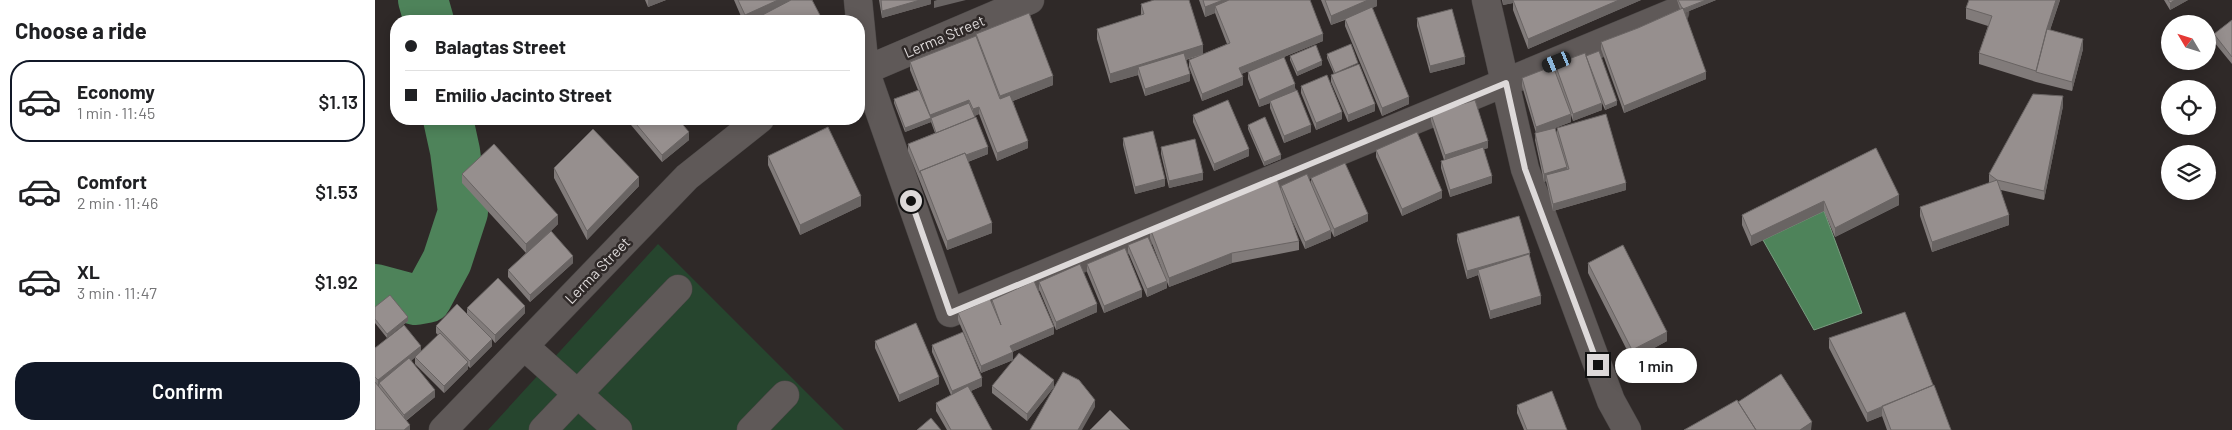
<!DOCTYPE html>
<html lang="en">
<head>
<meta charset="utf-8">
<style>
  body { margin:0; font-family:Barlow,sans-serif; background:#f2f2f2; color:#202124; height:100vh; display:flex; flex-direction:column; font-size:19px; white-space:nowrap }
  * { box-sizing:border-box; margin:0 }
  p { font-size:16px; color:#757577 }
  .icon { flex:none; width:28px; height:28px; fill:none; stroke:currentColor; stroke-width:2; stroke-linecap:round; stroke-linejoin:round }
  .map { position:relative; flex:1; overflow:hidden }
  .sheet { display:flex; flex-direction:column; background:#fff; width:375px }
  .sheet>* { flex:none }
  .guide { position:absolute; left:15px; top:15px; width:475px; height:110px; border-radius:20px; box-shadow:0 2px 12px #0003; display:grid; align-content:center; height:110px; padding:0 15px; background:#fff }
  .needle { width:32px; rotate:308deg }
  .tools { position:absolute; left:1786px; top:15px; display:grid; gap:10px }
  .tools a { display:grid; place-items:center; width:55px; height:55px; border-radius:50%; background:#fff; box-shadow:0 2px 12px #0003; font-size:25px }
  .end { position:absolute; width:22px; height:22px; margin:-11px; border:6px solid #ddd9d9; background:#111; box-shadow:0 0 0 2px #111 }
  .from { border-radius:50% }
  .bubble { position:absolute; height:35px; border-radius:18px; background:#fff; box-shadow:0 2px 12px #0003; font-size:16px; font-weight:600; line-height:35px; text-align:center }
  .car { position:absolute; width:15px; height:30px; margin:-15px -8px; border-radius:6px; box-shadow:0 0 4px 1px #0007; background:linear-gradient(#222 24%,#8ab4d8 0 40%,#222 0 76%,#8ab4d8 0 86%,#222 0) }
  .guide b { display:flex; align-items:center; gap:18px; height:48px; font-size:19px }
  .guide b+b { border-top:1px solid #e0e0e0 }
  .guide i { width:12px; height:12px; background:#202124 }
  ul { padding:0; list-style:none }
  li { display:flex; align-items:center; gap:15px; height:82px; margin:0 10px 8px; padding:0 5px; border:2px solid transparent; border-radius:20px }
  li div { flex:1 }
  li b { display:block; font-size:19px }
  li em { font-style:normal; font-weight:600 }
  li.current { border-color:#111827 }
  li>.icon { width:45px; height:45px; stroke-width:1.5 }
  h2 { padding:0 15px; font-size:22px; line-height:60px }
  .primary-button { display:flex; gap:10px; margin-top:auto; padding:10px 15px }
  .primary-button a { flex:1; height:58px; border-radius:20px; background:#111827; color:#fff; font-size:20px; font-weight:600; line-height:58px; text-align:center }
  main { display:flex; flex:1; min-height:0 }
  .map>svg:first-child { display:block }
  .green { fill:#26452e }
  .water { fill:#4e835a; stroke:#799d80 }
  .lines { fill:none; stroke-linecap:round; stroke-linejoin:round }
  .river { stroke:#4e835a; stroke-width:50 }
  .minor-casing { stroke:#4a4645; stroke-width:29 }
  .minor { stroke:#5f5958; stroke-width:28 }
  .wall { fill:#817b7a }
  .shaded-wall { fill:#696463 }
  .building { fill:#968f8e; stroke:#696463 }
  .route { stroke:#ddd9d9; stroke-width:6 }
  .labels { text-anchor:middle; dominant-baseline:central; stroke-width:5; stroke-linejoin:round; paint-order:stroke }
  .street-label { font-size:15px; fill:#ddd9d9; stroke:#2f2928 }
</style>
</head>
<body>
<main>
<section class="sheet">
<h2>Choose a ride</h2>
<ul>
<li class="current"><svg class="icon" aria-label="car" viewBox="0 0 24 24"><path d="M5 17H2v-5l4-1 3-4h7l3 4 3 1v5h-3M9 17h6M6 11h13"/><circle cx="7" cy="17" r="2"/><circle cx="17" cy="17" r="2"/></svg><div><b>Economy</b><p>1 min · 11:45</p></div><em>$1.13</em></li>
<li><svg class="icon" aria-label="car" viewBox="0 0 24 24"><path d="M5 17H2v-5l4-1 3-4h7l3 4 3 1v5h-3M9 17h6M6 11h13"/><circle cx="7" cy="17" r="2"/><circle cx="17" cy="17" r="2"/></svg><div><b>Comfort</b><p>2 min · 11:46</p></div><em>$1.53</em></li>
<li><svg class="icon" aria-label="car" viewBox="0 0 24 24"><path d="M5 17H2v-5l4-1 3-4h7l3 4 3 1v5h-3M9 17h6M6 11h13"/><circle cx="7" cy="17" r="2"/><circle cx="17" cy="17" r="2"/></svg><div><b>XL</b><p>3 min · 11:47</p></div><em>$1.92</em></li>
</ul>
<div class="primary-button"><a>Confirm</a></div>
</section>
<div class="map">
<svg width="1857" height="430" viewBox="0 0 1857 430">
  <rect width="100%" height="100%" fill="#2f2928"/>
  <path class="green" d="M283,244L469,430H113Z"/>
  <path class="water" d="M1449,211L1487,313L1439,330L1388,240Z"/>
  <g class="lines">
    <path class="river" d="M48,0L54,21
      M0,289L41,300L52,298L72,261L88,212L80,151L73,119"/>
    <g class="minor-casing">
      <path id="minor" d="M483,0L490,70L575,313L1300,12
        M1111,0L1150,169L1236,401L1252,430
        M484,73L655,0
        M149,346L243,430
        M68,430L312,177L385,119
        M168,430L303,289
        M376,430L410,395"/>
    </g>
    <use href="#minor" class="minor"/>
  </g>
  <path class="wall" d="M270,0H291L273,7Z
    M359,0H437L448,21H368Z
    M504,0H556V4L507,18Z
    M824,0H935L948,41L909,57L936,132L909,143L895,108V103L884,107L873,79V72L892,64L866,74L868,85L827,101L814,67V60L824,56L811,60L815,81L770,96L763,75L735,83L722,39V29L766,15V4L828,54L852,44L840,13L830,17Z
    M946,0H1002V6L997,8L1034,104L1007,116L970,26V20L956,25Z
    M1127,0H1266L1153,49L1138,10V3L1128,5Z
    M1302,0H1341L1309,13L1331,79L1249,113L1226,49V42L1263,28L1305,9Z
    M1594,0H1685L1675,30L1708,49L1697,91L1661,82L1604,64V53L1613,26L1591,19V8Z
    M1789,0H1813L1795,10Z
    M1042,18L1090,64L1055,73L1042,26Z
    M1857,20V64L1839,42V34Z
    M601,34L678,85L638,101L653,148L622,161L604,114L599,116L613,154L593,162L617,233L572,250L533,151V144L560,133L556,122L530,132L519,103V99L543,90L535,70V62L601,36Z
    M952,54L1000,111L973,122L956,82V75L959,74L952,58Z
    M915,56L947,65L922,76L915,60Z
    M1211,56L1242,105L1230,110L1227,103V110L1198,121L1196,115V122L1180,128L1182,134V128L1251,190L1178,211L1171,181L1169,182L1160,140L1161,133L1147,86V78L1180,71V64L1211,58Z
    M926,86L967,119L941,130L926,93Z
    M1688,106L1669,200L1626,190L1634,225L1557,252L1545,216V207L1614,183V174Z
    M1056,114L1113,148L1109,149L1117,183L1075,197L1066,168V161L1069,160L1056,121Z
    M818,115L874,156L839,171L818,122Z
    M251,119H303L314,140L287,162Z
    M873,125L906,159L889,166L873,129Z
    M748,138L790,186L760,194L748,145Z
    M786,147L828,180L794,188L786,154Z
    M1501,148L1524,205L1460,237L1449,211L1376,246L1367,225V215Z
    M1001,150L1067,198L1027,216L1001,157Z
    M393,156L486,206L425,235L393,165Z
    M179,168L264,186L212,240L179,178Z
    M87,174L183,224L176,231L198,263L155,302L133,277V270L151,253L87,183Z
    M936,178L993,221L959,237L956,231V238L930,249L911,207L924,241V250L857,263L794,287L792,282V288L772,297L753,252V245L787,269L775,238V228L906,191V186L936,183Z
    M1082,234L1155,257L1166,304L1115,319L1103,275L1092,279L1082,241Z
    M1213,263L1292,341L1257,360L1213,273Z
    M712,264L767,297L729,313L712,272Z
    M664,282L722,312L681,330L664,289Z
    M617,300L679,334L637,352L638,360L606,373L583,320V313L617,303Z
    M0,307L33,321L12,338L0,323Z
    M92,308L150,313L120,343L117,339V346L95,368L93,366V369L69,393L40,364V357L36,360L60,397L31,421L35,430H0V348L46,352L63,335L61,333V326L92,315Z
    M1454,338L1576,430H1512L1507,416L1492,422L1454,348Z
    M500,341L564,384L524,402L500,348Z
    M557,345L607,386L596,391L617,430H572L561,411V403L576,395L557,352Z
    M617,386L679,387L652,421L617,393Z
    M1142,405L1192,430H1149L1142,413Z"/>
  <path class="shaded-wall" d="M273,0H291L273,7Z
    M403,0H424L376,21H370V15Z
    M545,0H556V4L507,18V11Z
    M562,0H591L559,8V1Z
    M848,0H872L840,6V13L830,17V7Z
    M993,0H1002V6L956,25V16Z
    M1128,0H1147H1138V3L1128,5Z
    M1244,0H1266L1153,49V39Z
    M1331,0H1341L1307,14V10Z
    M1681,0H1685L1672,39V28Z
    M1800,0H1813L1795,10V3Z
    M948,34V41L864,75V68Z
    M1708,39V49L1697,91V82Z
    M828,45V54L765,74L763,67V75L735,83V74Z
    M1090,57V64L1055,73V66Z
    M947,61V65L922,76V72Z
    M1331,72V79L1249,113V106Z
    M815,74V81L770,96V89Z
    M678,76V85L625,106V96Z
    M868,77V85L827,101V94Z
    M920,84V92L895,101V103L884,107V100Z
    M1688,96V106L1669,200V191Z
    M1034,97V104L1007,116V108Z
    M594,100V107L556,118V122L530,132V128L555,118V115Z
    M1242,101V105L1230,110V106Z
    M1227,103V110L1198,121V114Z
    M1000,104V111L973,122V115Z
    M604,107V114L598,117V109Z
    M967,112V119L941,130V123Z
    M1196,114V122L1161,135V127Z
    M936,125V132L909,143V136Z
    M314,132V140L287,162V155Z
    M653,141V148L622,161V153Z
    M1113,141V148L1070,162V155Z
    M613,147V154L548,179L545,173Z
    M874,149V156L839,171V164Z
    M906,155V159L889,166V162Z
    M1192,167V175H1171V181L1169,182V174Z
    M828,173V180L794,188V181Z
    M1117,176V183L1075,197V190Z
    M264,177V186L212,240V231Z
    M790,179V186L760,194V187Z
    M1251,183V190L1178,211V204Z
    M1067,191V198L1027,216V209Z
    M1524,195V205L1460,237V228Z
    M486,196V206L425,235V225Z
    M1449,201V211L1376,246V236Z
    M993,214V221L959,237V229Z
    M183,215V224L151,254V244Z
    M1634,215V225L1557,252V242Z
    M617,223V233L572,250V241Z
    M956,230V238L930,249V242Z
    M857,253V263L794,287V278Z
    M1155,253V260L1103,270V275L1092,279V271Z
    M198,256V263L155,302V295Z
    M792,281V288L772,297V289Z
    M767,290V297L729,313V306Z
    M1166,296V304L1115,319V311Z
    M722,304V312L681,330V322Z
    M150,306V313L120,343V335Z
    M33,317V321L12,338V334Z
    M679,327V334L635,353V346Z
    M1292,332V341L1257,360V350Z
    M117,339V346L95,368V361Z
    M46,346V353L6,385L4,383V387H3V380Z
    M638,352V360L606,373V366Z
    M93,362V369L69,393V386Z
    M564,377V384L524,402V395Z
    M607,378V386L577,399V391Z
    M679,380V387L652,421V414Z
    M60,390V397L29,422V415Z
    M720,400V407L707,430H703Z
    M1507,407V416L1492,422V413Z
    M1437,422L1436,430H1425Z
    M35,425V430H29Z"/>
  <path class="building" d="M363,0H403L370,15Z
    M416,0H437L448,21H376Z
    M506,0H545L507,11Z
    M779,0H814L828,45L735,74L722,29L769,14L766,4Z
    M828,0H848L830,7Z
    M854,0H935L948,34L864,68L868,77L827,94L814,60L855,43L840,6Z
    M950,0H993L956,16Z
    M1138,0H1244L1153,39Z
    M1303,0H1331L1308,9V8H1307Z
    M1594,0H1681L1672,28L1661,71L1604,53L1617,16L1591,8Z
    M1793,0H1800L1795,3Z
    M997,7L1034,97L1007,108L970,19Z
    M1308,8L1331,72L1249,106L1226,42L1263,28Z
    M1077,9L1090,57L1055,66L1042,18Z
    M654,13L678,76L625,96L601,34Z
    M1857,20V57L1839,34Z
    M1672,29L1708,39L1697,82L1661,72Z
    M601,36L625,99L635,95L653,141L622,153L604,107L598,109L594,100L555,115L535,62Z
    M976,44L983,63L960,73L952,54Z
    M941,45L947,61L922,72L915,56Z
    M1224,51L1242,101L1230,106L1211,56Z
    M809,53L815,74L770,89L763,67Z
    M1210,53L1227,103L1198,114L1180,64Z
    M909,57L920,84L884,100L873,72Z
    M984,64L1000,104L973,115L956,75Z
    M1178,66L1196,114L1161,127L1147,78Z
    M952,75L967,112L941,123L926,86Z
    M544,90L556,118L530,128L519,99Z
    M922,90L936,125L909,136L895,101Z
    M1658,94L1688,96L1669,191L1622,180L1614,174Z
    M853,100L874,149L839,164L818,115Z
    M1100,100L1113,141L1070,155L1056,114Z
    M594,103L600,117L561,133L556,118Z
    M1231,114L1251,183L1178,204L1171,175L1194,169L1182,128Z
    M601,117L613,147L591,155L590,153L545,171V173L533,144Z
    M890,117L906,155L889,162L873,125Z
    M257,119H303L314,132L287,155Z
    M453,127L486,196L425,225L393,156Z
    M1180,128L1192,167L1169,174L1160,133Z
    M218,129L264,177L212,231L179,168Z
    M778,131L790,179L760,187L748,138Z
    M1042,132L1067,191L1027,209L1001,150Z
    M820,139L828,173L794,181L786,147Z
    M119,144L183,215L151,244L87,174Z
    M1108,147L1117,176L1075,190L1066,161Z
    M1501,148L1524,195L1460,228L1449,201L1376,236L1367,215Z
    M590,153L617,223L572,241L545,171Z
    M970,163L993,214L959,229L936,178Z
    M932,174L956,230L930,242L906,186Z
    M902,179L924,241L857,253L794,278L775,228Z
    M1622,180L1634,215L1557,242L1545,207Z
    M1144,216L1155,253L1092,271L1082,234Z
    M176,231L198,256L155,295L133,270Z
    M773,237L792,281L772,289L753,245Z
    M1248,245L1292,332L1257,350L1213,263Z
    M750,248L767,290L729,306L712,264Z
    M1154,254L1166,296L1115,311L1103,270Z
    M705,264L722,304L681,322L664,282Z
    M123,278L150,306L120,335L92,308Z
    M659,281L679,327L635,346L638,352L606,366L583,313L615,299L626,325L617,300Z
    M15,295L33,317L12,334L0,319V307Z
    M82,304L117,339L95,361L61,326Z
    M1530,312L1558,385L1492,413L1454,338Z
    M541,323L564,377L524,395L500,341Z
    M29,325L46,346L3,380L0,377V348Z
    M588,332L607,378L577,391L557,345Z
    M65,333L93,362L69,386L40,357Z
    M644,353L679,380L652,414L617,386Z
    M34,358L60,390L29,415L4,383Z
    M688,372L704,380L720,400L703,430H655Z
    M1406,374L1437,422L1425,430H1381L1363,402Z
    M0,382L35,425L29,430H0Z
    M1559,385L1576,430H1516L1507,406Z
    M593,386L617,430H576L561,403Z
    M1177,391L1192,430H1152L1142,405Z
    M1362,400L1381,430H1309Z
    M735,410L755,430H715Z
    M556,418L566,430H542Z"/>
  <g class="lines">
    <path class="route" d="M536,201L575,313L1131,83L1150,169L1223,365"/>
  </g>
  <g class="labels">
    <g class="street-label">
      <text transform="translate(569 36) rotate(-23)">Lerma Street</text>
      <text transform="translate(222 270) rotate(-46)">Lerma Street</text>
    </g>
  </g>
</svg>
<div class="tools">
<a><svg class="needle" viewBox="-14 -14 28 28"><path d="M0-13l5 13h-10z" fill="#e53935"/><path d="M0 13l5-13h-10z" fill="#757577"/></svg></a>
<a><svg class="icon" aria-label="locate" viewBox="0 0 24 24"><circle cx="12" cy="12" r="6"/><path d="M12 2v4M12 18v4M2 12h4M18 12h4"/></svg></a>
<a><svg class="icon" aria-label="layers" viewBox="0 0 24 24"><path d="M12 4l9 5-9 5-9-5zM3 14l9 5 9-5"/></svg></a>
</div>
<i class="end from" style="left:536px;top:201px"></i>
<i class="end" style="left:1223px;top:365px"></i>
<div class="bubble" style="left:1240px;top:348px;width:82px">1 min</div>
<i class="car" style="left:1182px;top:62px;rotate:248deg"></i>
<div class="guide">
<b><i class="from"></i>Balagtas Street</b>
<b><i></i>Emilio Jacinto Street</b>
</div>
</div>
</main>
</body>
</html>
